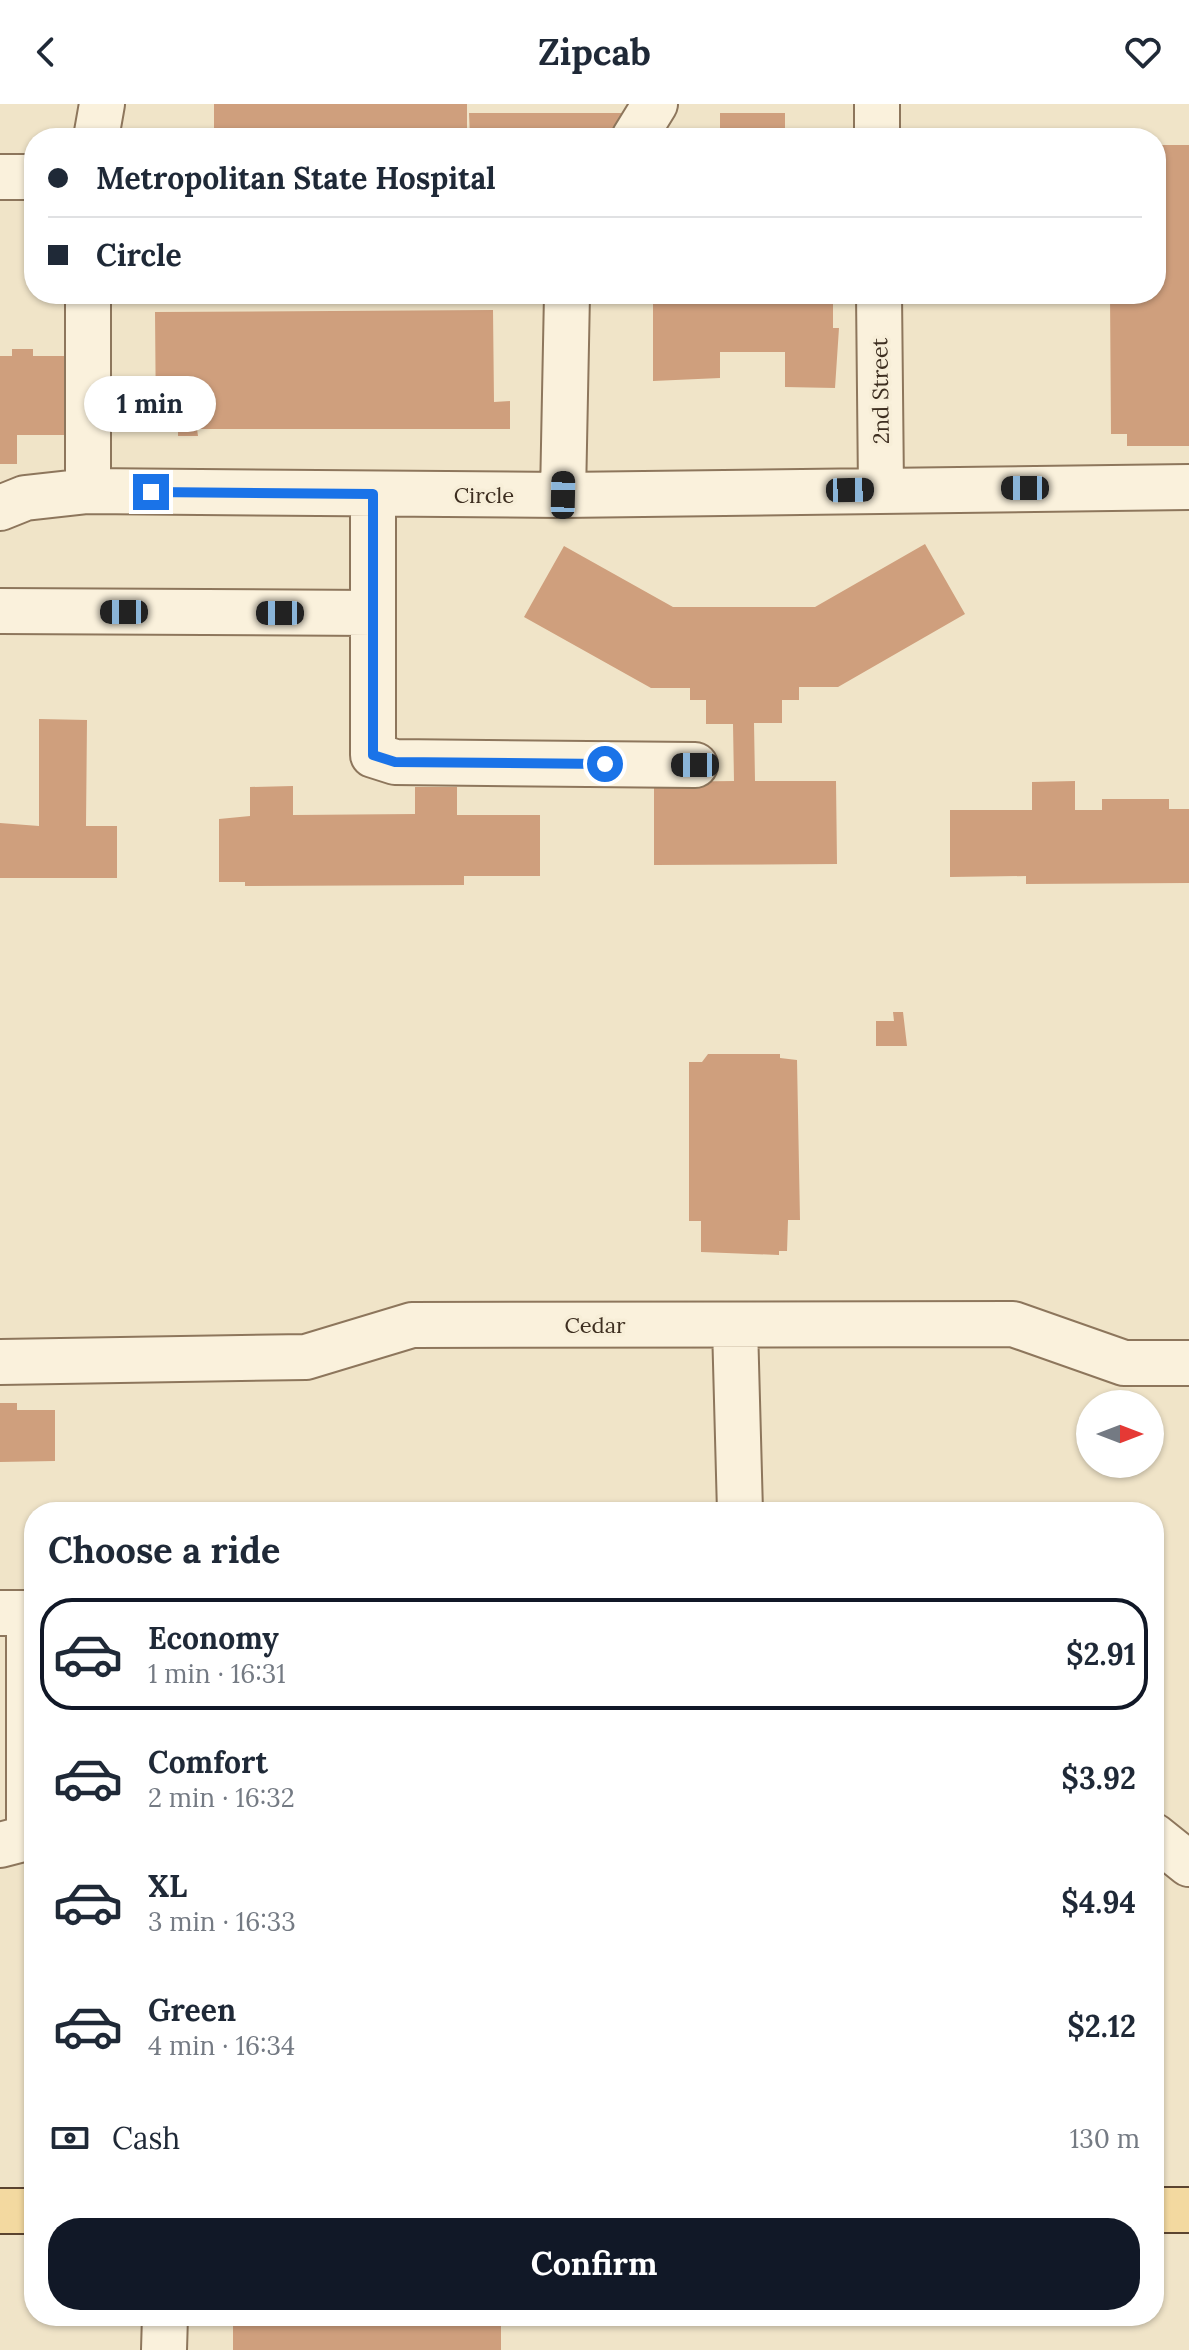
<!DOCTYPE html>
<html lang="en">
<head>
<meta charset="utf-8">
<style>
  body { margin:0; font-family:Lora,serif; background:#f6f6f7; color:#1f2937; height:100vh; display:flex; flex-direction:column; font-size:30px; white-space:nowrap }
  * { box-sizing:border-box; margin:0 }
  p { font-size:26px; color:#747a83 }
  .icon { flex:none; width:44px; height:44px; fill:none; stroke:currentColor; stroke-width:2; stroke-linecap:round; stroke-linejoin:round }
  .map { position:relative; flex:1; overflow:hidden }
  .panel { position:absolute; left:24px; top:1398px; width:1140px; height:824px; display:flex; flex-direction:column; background:#fff; border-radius:32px; box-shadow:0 2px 6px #0004 }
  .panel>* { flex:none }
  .top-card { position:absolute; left:24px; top:24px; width:1142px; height:176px; border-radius:32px; box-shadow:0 2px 6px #0004; display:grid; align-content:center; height:176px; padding:0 24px; background:#fff }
  .needle { width:52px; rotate:90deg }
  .fabs { position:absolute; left:1076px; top:1286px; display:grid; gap:16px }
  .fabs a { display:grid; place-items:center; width:88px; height:88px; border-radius:50%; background:#fff; box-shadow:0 2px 6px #0004; font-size:40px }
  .end { position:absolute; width:36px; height:36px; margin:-18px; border:10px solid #1a73e8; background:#fff; box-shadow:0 0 0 4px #fff }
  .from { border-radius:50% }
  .bubble { position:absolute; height:56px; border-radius:28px; background:#fff; box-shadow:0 2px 6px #0004; font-size:26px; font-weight:700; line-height:56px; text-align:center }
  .car { position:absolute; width:24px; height:48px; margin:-24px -12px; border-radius:10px; box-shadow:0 0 6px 2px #0007; background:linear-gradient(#222 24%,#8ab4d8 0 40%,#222 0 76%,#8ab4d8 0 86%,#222 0) }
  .top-card b { display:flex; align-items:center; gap:28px; height:76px; font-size:30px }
  .top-card b+b { border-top:2px solid #e0e1e3 }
  .top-card i { width:20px; height:20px; background:#1f2937 }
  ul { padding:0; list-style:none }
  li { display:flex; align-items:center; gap:24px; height:112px; margin:0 16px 12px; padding:0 8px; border:4px solid transparent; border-radius:32px }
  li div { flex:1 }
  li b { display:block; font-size:30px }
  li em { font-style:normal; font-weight:700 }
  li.active { border-color:#111827 }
  li>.icon { width:72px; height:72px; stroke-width:1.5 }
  h2 { padding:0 24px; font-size:36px; line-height:96px }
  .pay { display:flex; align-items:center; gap:20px; height:88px; padding:0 24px; font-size:30px }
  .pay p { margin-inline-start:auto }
  .primary-button { display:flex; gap:16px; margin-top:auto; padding:16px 24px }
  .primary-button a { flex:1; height:92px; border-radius:32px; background:#111827; color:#fff; font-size:32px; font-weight:700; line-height:92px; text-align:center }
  header { display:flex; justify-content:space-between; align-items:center; height:104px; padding:0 24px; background:#fff; font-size:36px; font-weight:700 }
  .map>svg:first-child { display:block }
  .building { fill:#cf9f7d }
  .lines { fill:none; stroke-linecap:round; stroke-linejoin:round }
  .minor-casing { stroke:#8d765c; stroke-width:48 }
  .major-casing { stroke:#5b4430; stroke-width:48 }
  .minor { stroke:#faf1dc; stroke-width:44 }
  .major { stroke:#f3d9a0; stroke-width:44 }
  .route { stroke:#1a73e8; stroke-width:10 }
  .labels { text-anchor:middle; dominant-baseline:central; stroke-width:7; stroke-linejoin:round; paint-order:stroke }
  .street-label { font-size:22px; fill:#3d2e20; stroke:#f7eed8 }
</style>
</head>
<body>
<header><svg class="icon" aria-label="back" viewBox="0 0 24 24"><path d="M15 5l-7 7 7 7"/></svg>Zipcab<svg class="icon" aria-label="heart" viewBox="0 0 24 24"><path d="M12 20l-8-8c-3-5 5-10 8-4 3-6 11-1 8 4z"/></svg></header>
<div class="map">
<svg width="1189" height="2246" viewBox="0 0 1189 2246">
  <rect width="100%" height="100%" fill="#f0e4c8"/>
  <path class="building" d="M214,0H467V34H214Z
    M469,9H623V34H470Z
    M720,9H785V34H720Z
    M1156,41H1189V342H1127V330H1111L1110,190H1156Z
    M653,190H833V224H839L835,284L785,283V248H720V274L653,277Z
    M493,206L494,298L510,297V325H197L198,332H178V325H156L155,208Z
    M12,245H33V252H66V331H17V360H0V252H12Z
    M925,440L965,510L838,583H799V596H782V619H754L755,677H836L837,760L654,761V678L734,677L733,620H706V596H690V584H651L524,513L564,442L673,503H815Z
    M39,615L87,616L86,722H117V774H0V719L39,722Z
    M1075,677V706H1102V695H1169V705H1189V779L1026,780V772L950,773V706H1032V678Z
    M293,682V711L415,710V683H457V711H540V772H464V781L245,782V778H219V715L250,712V683Z
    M893,908H903L907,942H876V917H894Z
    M708,950H780V954L797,956L800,1116H788L787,1147H779V1151L701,1148V1117H689V958H702Z
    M0,1299H17V1306H55V1357L0,1358Z
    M233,2212H501V2246H233Z"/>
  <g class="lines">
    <g class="minor-casing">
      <path id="minor" d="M877,0V34
        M96,34L102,0
        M634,34L655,0
        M0,73H34
        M879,190L881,385
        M88,387V190
        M373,390V651L395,658L695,661
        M563,391L567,190
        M0,404L25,394L88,387L563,391L1189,383
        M0,507L373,509
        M735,1222L740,1408
        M0,1258L306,1253L412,1221L1013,1220L1124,1259H1189
        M0,1509H29V1722L27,1734L0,1741
        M1154,1732L1189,1760
        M164,2246L165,2212"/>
    </g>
    <g class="major-casing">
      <path id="major" d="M1154,2106H1189
        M0,2107H34"/>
    </g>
    <use href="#minor" class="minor"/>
    <use href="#major" class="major"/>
  </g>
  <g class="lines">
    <path class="route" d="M151,388L373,390V651L395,658L605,660"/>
  </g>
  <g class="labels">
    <g class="street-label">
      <text transform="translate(880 287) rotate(-91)">2nd Street</text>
      <text x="484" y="391">Circle</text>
      <text x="595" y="1221">Cedar</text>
    </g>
  </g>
</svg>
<div class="fabs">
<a><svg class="needle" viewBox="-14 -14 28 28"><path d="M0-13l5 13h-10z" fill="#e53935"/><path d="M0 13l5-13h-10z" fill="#747a83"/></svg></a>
</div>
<i class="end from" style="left:605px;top:660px"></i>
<i class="end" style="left:151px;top:388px"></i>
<div class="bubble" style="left:84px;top:272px;width:132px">1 min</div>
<i class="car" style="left:1025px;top:384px;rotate:270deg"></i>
<i class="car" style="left:850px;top:386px;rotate:89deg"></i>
<i class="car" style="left:563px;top:391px;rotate:1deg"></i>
<i class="car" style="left:124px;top:508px;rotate:270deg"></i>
<i class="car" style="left:280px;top:509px;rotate:270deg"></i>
<i class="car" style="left:695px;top:661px;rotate:270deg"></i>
<div class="top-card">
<b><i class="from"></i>Metropolitan State Hospital</b>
<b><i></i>Circle</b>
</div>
<section class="panel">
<h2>Choose a ride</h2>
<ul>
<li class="active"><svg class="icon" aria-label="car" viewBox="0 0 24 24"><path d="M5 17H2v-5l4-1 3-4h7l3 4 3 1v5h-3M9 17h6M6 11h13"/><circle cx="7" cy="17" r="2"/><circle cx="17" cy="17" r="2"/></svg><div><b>Economy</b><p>1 min · 16:31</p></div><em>$2.91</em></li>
<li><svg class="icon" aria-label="car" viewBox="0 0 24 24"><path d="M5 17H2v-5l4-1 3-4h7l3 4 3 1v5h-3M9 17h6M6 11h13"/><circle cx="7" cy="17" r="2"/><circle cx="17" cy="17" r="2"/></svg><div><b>Comfort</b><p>2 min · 16:32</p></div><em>$3.92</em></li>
<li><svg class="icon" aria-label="car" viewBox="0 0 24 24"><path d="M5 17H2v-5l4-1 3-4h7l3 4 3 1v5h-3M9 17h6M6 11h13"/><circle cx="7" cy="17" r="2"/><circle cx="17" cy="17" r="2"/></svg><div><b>XL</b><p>3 min · 16:33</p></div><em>$4.94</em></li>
<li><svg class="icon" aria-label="car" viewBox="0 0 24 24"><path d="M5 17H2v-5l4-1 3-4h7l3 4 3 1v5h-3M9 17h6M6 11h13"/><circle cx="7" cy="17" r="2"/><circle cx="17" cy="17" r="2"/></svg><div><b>Green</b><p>4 min · 16:34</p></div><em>$2.12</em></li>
</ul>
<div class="pay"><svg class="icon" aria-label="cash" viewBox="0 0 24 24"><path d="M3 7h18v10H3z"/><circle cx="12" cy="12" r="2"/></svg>Cash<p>130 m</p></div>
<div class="primary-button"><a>Confirm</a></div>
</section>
</div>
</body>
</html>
